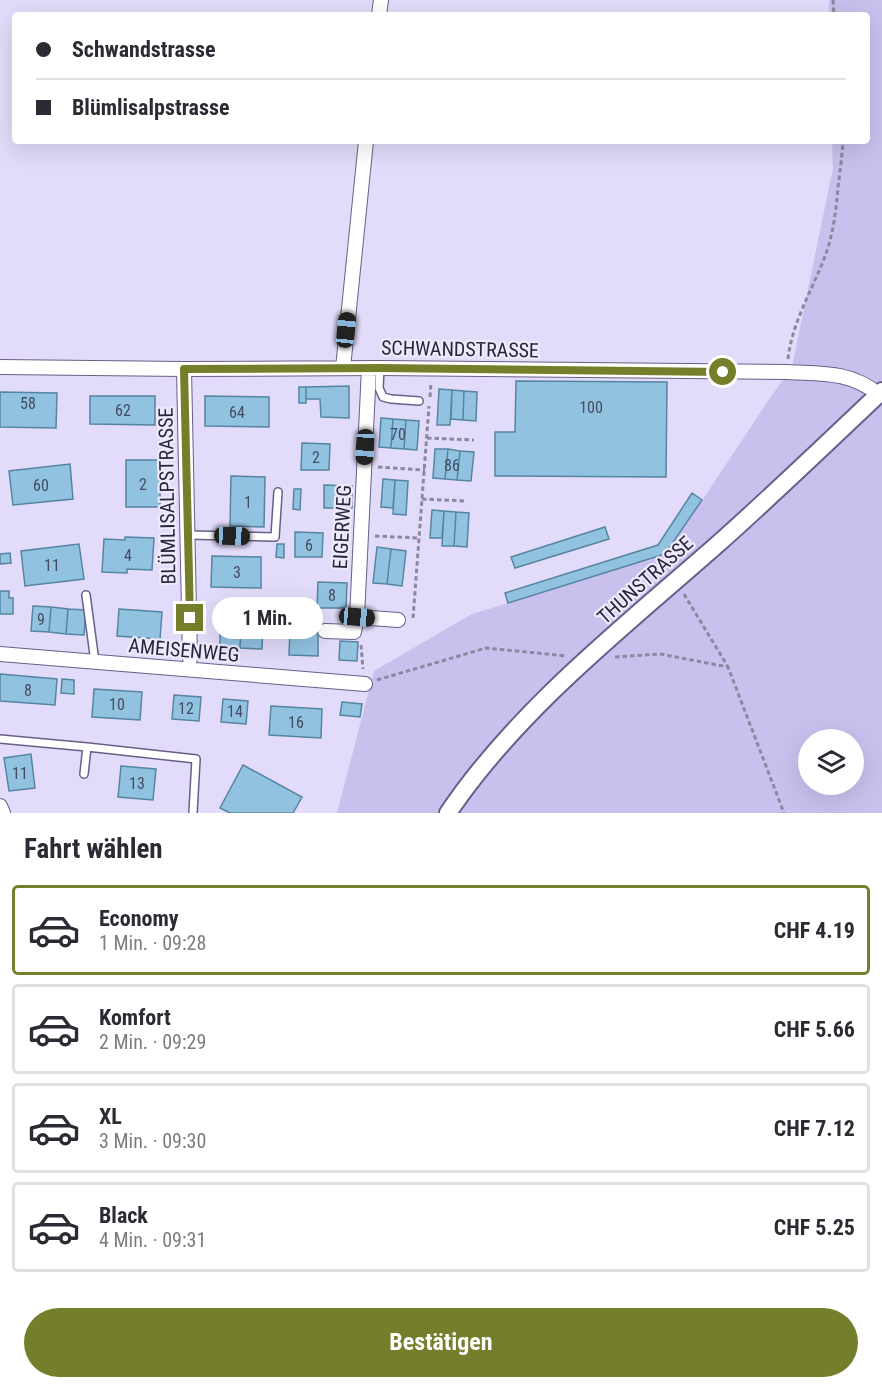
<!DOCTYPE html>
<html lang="de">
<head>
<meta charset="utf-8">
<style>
  body { margin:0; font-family:"Roboto Condensed",sans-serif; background:#f7f7f7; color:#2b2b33; height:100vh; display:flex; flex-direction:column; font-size:22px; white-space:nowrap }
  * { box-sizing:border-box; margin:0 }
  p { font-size:20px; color:#7c7c81 }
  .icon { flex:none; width:33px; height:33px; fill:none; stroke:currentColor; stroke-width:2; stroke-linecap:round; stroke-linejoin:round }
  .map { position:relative; height:813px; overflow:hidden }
  .side { display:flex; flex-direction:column; background:#fff; flex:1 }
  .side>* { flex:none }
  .top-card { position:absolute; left:12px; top:12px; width:858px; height:132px; border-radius:6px; box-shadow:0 6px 24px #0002; display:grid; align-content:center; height:132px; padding:0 24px; background:#fff }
  .controls { position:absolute; left:798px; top:729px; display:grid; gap:12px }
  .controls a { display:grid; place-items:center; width:66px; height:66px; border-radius:50%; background:#fff; box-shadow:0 6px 24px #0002; font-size:30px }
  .end { position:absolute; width:27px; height:27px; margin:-14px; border:8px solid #757e2a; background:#fff; box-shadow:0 0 0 3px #fff }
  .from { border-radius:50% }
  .bubble { position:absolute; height:42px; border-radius:21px; background:#fff; box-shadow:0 6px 24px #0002; font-size:20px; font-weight:700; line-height:42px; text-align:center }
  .car { position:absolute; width:18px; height:36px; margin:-18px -9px; border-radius:8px; box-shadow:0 0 4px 2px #0007; background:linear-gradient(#222 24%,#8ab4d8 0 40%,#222 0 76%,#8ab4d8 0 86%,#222 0) }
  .top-card b { display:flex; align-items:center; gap:21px; height:57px; font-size:22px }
  .top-card b+b { border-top:2px solid #e1e1e2 }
  .top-card i { width:15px; height:15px; background:#2b2b33 }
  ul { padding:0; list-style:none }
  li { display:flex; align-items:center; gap:18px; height:90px; margin:0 12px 9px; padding:0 12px; border:3px solid #e1e1e2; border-radius:6px }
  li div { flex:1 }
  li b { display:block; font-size:22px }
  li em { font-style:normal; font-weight:700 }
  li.selected { border-color:#757e2a }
  li>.icon { width:54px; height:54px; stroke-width:1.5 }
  h2 { padding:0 24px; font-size:27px; line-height:72px }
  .button { display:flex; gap:12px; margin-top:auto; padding:12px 24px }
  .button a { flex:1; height:69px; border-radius:36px; background:#757e2a; color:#fff; font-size:24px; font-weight:700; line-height:69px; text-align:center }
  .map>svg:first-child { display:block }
  .green { fill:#cac0ee; fill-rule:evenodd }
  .building { fill:#91c3e1; stroke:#5585a1; stroke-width:1.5 }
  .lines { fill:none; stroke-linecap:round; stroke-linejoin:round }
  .service-casing { stroke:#695e89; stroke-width:10 }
  .minor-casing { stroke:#695e89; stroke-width:16 }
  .tertiary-casing { stroke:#695e89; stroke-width:20 }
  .path { stroke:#8d879f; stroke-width:3; stroke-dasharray:4.5 3; stroke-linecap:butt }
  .service { stroke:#fff; stroke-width:7 }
  .minor { stroke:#fff; stroke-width:14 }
  .tertiary { stroke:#fff; stroke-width:16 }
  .route { stroke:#757e2a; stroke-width:8 }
  .labels { text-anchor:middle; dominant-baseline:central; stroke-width:4.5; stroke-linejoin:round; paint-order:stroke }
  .number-label { font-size:16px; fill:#444c62 }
  .street-label { font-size:20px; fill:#2a2538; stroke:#eeeafe }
</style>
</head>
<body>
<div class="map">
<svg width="882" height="813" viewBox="0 0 882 813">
  <rect width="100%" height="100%" fill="#e2dbf9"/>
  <path class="green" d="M829,0H882V813H337L374,671L472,614L666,555L770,398L792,367L833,168L832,141H867V15H829ZM808,740H854V784H808Z"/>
  <path class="building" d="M516,381L667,382L666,477L495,476V432H515Z
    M349,386V418L321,417L320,399H306V387Z
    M299,387H306V403H299Z
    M439,389L452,390L450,425H437Z
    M452,390L464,391L463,420L451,419Z
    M464,391L477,392L476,421L463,420Z
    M0,392L57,393L56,428L0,427Z
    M90,396H155V425L90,424Z
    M205,396L269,397V427L205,426Z
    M381,418L393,419L391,448L379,447Z
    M393,419L406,420L404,449L391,448Z
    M406,420L419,421L417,450L404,449Z
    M302,443L330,444L329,470H301Z
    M435,449H448L445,479L433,478Z
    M448,449L460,451L457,480L445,479Z
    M460,451L474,452L471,481L457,480Z
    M126,460H160V507H126Z
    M70,464L73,499L13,505L9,471Z
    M231,476L265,477L264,527L230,526Z
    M383,479L395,480L393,508L381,507Z
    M395,480L408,481L406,515L393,514Z
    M324,485L352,486V508H324Z
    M294,489H301L300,510L293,509Z
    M692,493L702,500L665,554L508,603L505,593L658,545Z
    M432,510L444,511L442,538H430Z
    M444,511L456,512L454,546H442Z
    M456,512L469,513L467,547L454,546Z
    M605,527L609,539L515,568L511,557Z
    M295,532L323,533L322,557H295Z
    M125,537L154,538L152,570L127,569V573L102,572L104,539L125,540Z
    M79,544L84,579L25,586L21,551Z
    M277,544H284V558L276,557Z
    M377,547L391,549L387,584L373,583Z
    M391,549L406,551L402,586L387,584Z
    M10,553L11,563L0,564V554Z
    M212,556L261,557V588L211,587Z
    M318,582L347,583L346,608H317Z
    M0,591H9V598H13V614H0Z
    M33,606L51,607L49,632L31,631Z
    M51,607L68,609L66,634L49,632Z
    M68,609L86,610L84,635L66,634Z
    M119,609L162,612L160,639L117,636Z
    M220,622H241L240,648L220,647Z
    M241,622L263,623L262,649L240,648Z
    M290,630L318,631V656L289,655Z
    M340,641L358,642L357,661L339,660Z
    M0,674L57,679L55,705L0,701Z
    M62,679L74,680V694L61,693Z
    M94,689L142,692L140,720L92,717Z
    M174,695L201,697L199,721L172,719Z
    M223,699L248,701L246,724L221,722Z
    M342,702L362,704L360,717L340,715Z
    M271,706L322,709L321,738L269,735Z
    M31,754L35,788L9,791L4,758Z
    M243,765L302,797L293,813H230L220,808Z
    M121,766L156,769L153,800L118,797Z"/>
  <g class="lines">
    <g class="service-casing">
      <path id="service" d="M380,368L379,388L383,397L391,399L419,401
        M188,535L275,537L278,492
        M86,595L95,662
        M0,739L87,747L84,774
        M87,747L196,759L193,813"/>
    </g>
    <g class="minor-casing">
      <path id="minor" d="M379,15L381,0
        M0,367L184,369L380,368L787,372C821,374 850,371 878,394
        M343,368L366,141
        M184,369L190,659
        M357,617L398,620
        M325,631L354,632L357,617L369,368
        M0,654L365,684
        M0,806L3,813"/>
    </g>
    <g class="tertiary-casing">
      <path id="tertiary" d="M448,813C518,709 625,626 719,543C774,494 828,442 882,391"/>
    </g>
    <path class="path" d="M833,0L834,15
      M788,359C792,323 811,292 824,259C833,236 836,212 838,187C840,172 842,156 843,141
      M430,397L431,382
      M427,438L474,440
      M378,467L425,470
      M422,499L466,501
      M375,536L419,538
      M684,594L728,667
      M413,618L429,406
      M361,645L363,669
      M615,657L660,654L728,667L784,813
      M377,680L486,648L566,656"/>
    <use href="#service" class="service"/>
    <use href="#minor" class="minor"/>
    <use href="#tertiary" class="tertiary"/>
  </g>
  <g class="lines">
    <path class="route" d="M190,618L184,369L380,368L723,372"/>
  </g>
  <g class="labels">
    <g class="number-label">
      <text x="28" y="403">58</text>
      <text x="591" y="407">100</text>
      <text x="123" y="410">62</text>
      <text x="237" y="412">64</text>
      <text x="398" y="434">70</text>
      <text x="316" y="457">2</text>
      <text x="452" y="465">86</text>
      <text x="143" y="484">2</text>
      <text x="41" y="485">60</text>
      <text x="248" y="502">1</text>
      <text x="309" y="545">6</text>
      <text x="128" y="555">4</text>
      <text x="52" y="565">11</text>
      <text x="237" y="572">3</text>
      <text x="332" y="595">8</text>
      <text x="41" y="619">9</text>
      <text x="28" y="690">8</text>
      <text x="117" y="704">10</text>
      <text x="186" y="708">12</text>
      <text x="235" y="711">14</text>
      <text x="296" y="722">16</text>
      <text x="20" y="773">11</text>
      <text x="137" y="783">13</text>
    </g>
    <g class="street-label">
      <text transform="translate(460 349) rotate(1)">SCHWANDSTRASSE</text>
      <text transform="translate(167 496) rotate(-91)">BLÜMLISALPSTRASSE</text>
      <text transform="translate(342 527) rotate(-87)">EIGERWEG</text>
      <text transform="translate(645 580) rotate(-42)">THUNSTRASSE</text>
      <text transform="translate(184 650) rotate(5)">AMEISENWEG</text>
    </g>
  </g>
</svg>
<div class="controls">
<a><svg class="icon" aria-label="layers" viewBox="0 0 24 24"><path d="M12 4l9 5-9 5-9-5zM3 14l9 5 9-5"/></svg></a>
</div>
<i class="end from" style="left:723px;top:372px"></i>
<i class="end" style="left:190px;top:618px"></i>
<div class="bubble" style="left:212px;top:597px;width:111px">1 Min.</div>
<i class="car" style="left:346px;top:330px;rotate:6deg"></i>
<i class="car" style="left:365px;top:447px;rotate:183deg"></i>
<i class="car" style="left:232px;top:536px;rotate:92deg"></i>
<i class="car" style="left:357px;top:617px;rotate:95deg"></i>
<div class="top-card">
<b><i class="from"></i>Schwandstrasse</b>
<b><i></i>Blümlisalpstrasse</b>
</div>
</div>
<section class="side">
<h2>Fahrt wählen</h2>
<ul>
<li class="selected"><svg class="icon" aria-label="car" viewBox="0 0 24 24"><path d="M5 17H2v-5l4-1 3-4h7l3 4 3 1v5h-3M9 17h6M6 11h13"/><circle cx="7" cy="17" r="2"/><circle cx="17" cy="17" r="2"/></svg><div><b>Economy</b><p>1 Min. · 09:28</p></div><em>CHF 4.19</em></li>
<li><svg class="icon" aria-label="car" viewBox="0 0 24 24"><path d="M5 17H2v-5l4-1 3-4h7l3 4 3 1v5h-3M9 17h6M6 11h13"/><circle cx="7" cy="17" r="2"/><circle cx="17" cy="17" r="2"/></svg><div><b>Komfort</b><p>2 Min. · 09:29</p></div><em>CHF 5.66</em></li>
<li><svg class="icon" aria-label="car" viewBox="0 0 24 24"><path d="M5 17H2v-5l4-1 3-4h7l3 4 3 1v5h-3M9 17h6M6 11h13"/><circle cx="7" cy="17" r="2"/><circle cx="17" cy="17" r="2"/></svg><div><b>XL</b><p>3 Min. · 09:30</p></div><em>CHF 7.12</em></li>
<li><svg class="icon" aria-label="car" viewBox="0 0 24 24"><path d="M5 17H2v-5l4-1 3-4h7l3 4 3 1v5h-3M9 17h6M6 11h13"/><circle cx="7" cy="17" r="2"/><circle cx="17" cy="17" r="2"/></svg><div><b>Black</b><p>4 Min. · 09:31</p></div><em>CHF 5.25</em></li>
</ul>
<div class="button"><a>Bestätigen</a></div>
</section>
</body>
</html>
